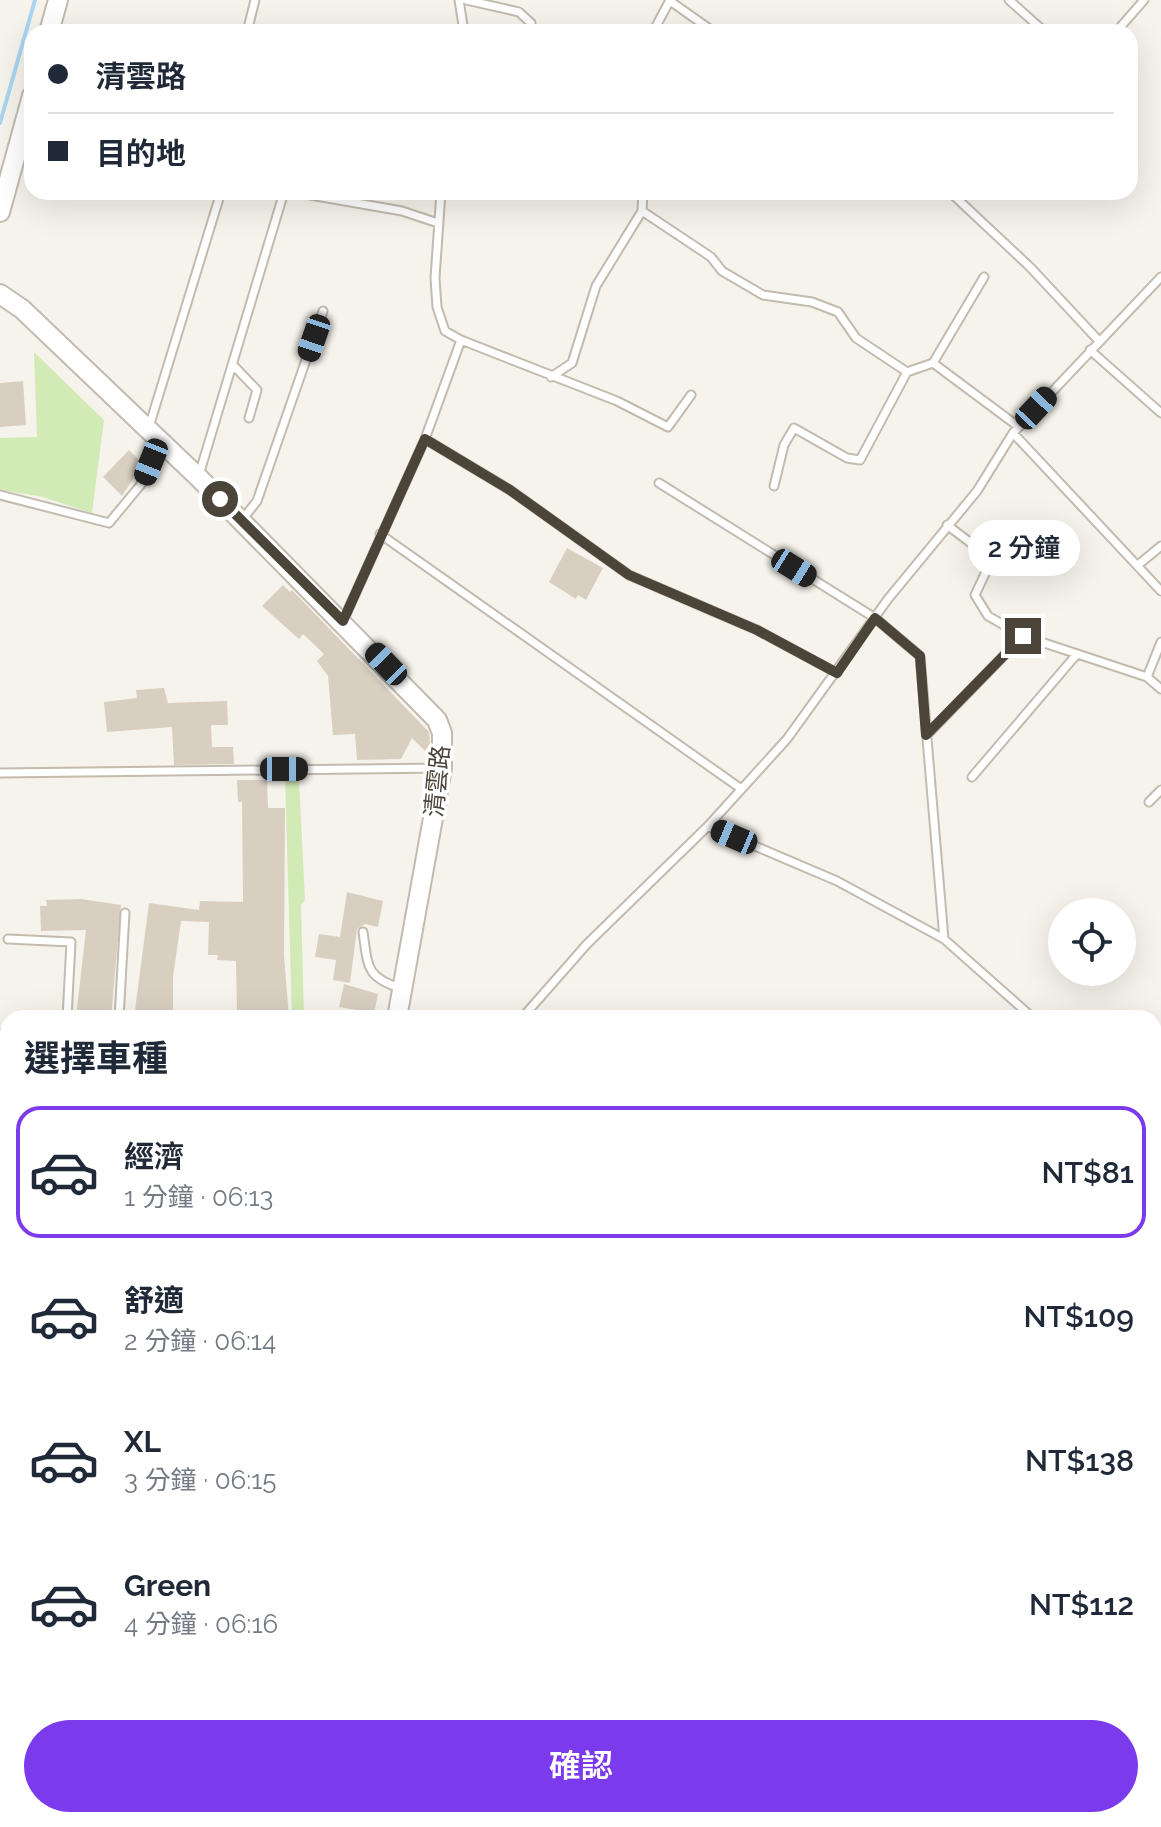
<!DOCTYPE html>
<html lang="zh-TW">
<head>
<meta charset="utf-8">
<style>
  body { margin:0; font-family:Raleway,"Noto Sans TC",sans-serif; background:#f6f6f7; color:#1f2937; height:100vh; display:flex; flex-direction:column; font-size:30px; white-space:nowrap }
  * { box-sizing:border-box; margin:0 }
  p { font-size:26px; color:#747a83 }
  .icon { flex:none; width:44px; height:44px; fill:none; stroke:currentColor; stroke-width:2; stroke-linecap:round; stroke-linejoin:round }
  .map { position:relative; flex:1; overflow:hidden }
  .drawer { position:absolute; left:0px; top:1010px; width:1162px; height:818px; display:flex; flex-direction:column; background:#fff; border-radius:24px 24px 0 0; box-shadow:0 8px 32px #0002 }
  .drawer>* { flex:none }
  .guide { position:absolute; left:24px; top:24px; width:1114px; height:176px; border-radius:24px; box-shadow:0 8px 32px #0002; display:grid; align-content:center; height:176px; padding:0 24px; background:#fff }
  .buttons { position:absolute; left:1048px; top:898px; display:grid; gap:16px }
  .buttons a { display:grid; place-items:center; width:88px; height:88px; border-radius:50%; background:#fff; box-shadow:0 8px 32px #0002; font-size:40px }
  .end { position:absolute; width:36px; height:36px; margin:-18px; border:10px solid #4b4439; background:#fff; box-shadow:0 0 0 4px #fff }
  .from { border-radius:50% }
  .bubble { position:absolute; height:56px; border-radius:28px; background:#fff; box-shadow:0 8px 32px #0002; font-size:26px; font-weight:600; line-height:56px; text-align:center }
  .car { position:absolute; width:24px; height:48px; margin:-24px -12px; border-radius:10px; box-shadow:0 0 6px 2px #0007; background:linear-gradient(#222 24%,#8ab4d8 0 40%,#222 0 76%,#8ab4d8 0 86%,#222 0) }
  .guide b { display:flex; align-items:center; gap:28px; height:76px; font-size:30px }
  .guide b+b { border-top:2px solid #e0e1e3 }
  .guide i { width:20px; height:20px; background:#1f2937 }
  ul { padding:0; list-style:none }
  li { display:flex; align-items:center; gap:24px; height:132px; margin:0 16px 12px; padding:0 8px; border:4px solid transparent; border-radius:24px }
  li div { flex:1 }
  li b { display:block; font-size:30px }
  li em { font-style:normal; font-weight:600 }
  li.on { border-color:#7c3aed }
  li>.icon { width:72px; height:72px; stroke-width:1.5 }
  h2 { padding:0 24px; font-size:36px; line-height:96px }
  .action { display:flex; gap:16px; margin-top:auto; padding:16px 24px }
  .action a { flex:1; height:92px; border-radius:48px; background:#7c3aed; color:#fff; font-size:32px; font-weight:600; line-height:92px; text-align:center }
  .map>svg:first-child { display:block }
  .education { fill:#efe8d6 }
  .green { fill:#d2eab5 }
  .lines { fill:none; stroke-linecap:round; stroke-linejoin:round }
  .stream { stroke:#a9d4f2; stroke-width:4 }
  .canal { stroke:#a9d4f2; stroke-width:16 }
  .building { fill:#d8cfc1 }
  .service-casing { stroke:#c2bbae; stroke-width:11 }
  .minor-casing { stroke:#c2bbae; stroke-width:18 }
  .tertiary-casing { stroke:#c2bbae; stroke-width:22 }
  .secondary-casing { stroke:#d6c79b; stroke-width:24 }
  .path { stroke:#c4b79f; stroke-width:3; stroke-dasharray:4 4; stroke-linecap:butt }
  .service { stroke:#fff; stroke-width:7 }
  .minor { stroke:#fff; stroke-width:14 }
  .tertiary { stroke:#fff; stroke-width:18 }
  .secondary { stroke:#fff3cd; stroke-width:20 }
  .route { stroke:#4b4439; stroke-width:10 }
  .labels { text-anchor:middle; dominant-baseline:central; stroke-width:7; stroke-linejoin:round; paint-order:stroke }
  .street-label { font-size:24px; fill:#4b4439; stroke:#fff }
</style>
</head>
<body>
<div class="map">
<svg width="1161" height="1827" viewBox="0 0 1161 1827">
  <rect width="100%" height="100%" fill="#f6f3ec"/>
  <path class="education" d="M8,1512V1771L0,1769V1515Z
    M172,1820H287V1827H197Z"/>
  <path class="green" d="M34,352L104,420L92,513L39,496L0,490V438L37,437Z
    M285,777L299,779L305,900L301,905L304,1018H292Z"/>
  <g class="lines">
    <path class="stream" d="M0,123L35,0"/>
    <path class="canal" d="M0,1409L8,1407
      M979,1820L985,1827"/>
  </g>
  <path class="building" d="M23,381L26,425L0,427V383Z
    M129,450L143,464L122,496L103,477Z
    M567,548L603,568L586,600L578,595L576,599L549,582Z
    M283,585L290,592L292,590L429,732L430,744L425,751L412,738L401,759L357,760L355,734L333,735L328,676L317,661L324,654L303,634L299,639L262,606Z
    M164,688L168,703L227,701L228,725H211L212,747H233L234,764L174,765L172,727L107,732L104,702L137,698L136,690Z
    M237,780H267L268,808H285L284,956L289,1018H241V1012H237L236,961L217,960L218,955H208L209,922L181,921L173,977V1018H134L149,903L199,910L200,901L243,902L242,802H238Z
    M347,892L383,901L378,927L365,924L357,929L350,983L333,980L336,960L315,957L319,934L340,937Z
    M81,899L121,905L111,1018L76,1017L86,930L41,931L40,906H47L46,900Z
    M344,984L378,994L374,1013L339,1007Z"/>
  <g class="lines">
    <g class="service-casing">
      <path id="service" d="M459,0L464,32
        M466,0L519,12L531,23
        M1009,0L1045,32
        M670,1L714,32
        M247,32L255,0
        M653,32L670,0
        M1116,32L1144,0
        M293,192L402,211L438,223
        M950,192L1030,267L1099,341
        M642,211L643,192
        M461,340L617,401L668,427L691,395
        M1090,350L1161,413
        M933,363L984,277
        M233,365L257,390L249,418
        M551,377L572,363L596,286L642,211L711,257L722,271L763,295L812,302L838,312L856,338L907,372L933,363L1019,427
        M149,427L221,192
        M1013,433L1161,591
        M425,439L510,490L629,575L757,630L837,673
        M199,475L284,192
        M659,483L875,618L920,656L944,939
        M774,486L784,445L794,428L847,458L860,460L907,372
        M0,495L109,523L143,482L159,443
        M242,520L257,501L323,311
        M947,525L992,559L975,595L988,616L1023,636L1147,677
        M380,534L740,788
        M1138,565L1161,546
        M343,621L425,439L461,340L445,331L437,307L435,278L441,192
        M1161,642L1147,677L1161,689
        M927,735L1023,636
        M0,773L442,768
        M972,777L1077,654
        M1149,802L1161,790
        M708,826L837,881L944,939L1033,1018
        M363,932C368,965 365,977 400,988
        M8,939L71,942L67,1018
        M119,1018L125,913
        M522,1018L587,944L708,826L787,739L888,599L977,491L1013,433L1161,277
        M1154,1149L1161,1156
        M1154,1208L1161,1203
        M1154,1361L1161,1371
        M0,1390L8,1389
        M0,1583L8,1584
        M811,1820L817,1827
        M1009,1820L1015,1827
        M632,1827V1820
        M681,1827L682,1820
        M758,1827V1820"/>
    </g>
    <g class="minor-casing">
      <path id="minor" d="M1154,1055H1161
        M0,1438L8,1435
        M0,1784L8,1786
        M111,1820L132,1827
        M957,1820L963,1827
        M312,1827V1820"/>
    </g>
    <g class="tertiary-casing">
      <path id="tertiary" d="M49,32L58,0
        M0,212L32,96
        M0,294L22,309L198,477L437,720L442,733V768L397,1018"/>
    </g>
    <g class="secondary-casing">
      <path id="secondary" d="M0,1040H8
        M0,1060H8
        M1154,1448L1161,1455
        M1154,1475L1161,1482"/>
    </g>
    <path class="path" d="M0,1455L8,1452
      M935,1820L941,1827
      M81,1827L83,1820"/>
    <use href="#service" class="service"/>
    <use href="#minor" class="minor"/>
    <use href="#tertiary" class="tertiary"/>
    <use href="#secondary" class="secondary"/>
  </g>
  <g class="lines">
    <path class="route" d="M220,499L343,621L425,439L510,490L629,575L757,630L837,673L875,618L920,656L926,735L1023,636"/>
  </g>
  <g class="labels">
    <g class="street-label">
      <text transform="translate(437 781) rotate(-84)">清雲路</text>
    </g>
  </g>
</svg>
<div class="buttons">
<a><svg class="icon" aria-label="locate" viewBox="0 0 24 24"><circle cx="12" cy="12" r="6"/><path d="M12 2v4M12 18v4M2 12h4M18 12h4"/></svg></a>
</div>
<i class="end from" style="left:220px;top:499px"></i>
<i class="end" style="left:1023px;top:636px"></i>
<div class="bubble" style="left:968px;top:520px;width:112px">2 分鐘</div>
<i class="car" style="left:314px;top:338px;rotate:199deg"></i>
<i class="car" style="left:1036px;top:408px;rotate:43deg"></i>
<i class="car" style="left:151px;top:462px;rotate:202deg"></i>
<i class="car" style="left:794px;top:568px;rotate:122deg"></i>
<i class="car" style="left:386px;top:664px;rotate:316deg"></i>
<i class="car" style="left:284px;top:769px;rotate:90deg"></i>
<i class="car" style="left:734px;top:837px;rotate:293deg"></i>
<div class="guide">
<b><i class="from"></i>清雲路</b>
<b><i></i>目的地</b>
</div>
<section class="drawer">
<h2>選擇車種</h2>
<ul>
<li class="on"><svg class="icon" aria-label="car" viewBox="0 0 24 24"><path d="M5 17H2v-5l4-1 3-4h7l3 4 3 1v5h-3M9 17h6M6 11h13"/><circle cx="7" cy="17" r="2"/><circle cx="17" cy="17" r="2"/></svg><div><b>經濟</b><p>1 分鐘 · 06:13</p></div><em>NT$81</em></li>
<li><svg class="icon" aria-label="car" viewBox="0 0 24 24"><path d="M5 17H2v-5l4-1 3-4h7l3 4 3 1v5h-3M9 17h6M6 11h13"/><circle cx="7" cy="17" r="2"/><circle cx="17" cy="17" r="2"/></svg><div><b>舒適</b><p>2 分鐘 · 06:14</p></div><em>NT$109</em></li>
<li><svg class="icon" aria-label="car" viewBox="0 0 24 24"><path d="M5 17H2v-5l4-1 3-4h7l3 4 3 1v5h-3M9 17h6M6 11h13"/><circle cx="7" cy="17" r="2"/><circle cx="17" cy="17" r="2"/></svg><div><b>XL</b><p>3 分鐘 · 06:15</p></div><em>NT$138</em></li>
<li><svg class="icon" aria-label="car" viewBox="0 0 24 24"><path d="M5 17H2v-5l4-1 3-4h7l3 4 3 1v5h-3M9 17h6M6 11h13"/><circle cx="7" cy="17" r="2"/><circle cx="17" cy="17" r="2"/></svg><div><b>Green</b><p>4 分鐘 · 06:16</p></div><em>NT$112</em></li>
</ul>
<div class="action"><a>確認</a></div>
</section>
</div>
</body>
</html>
